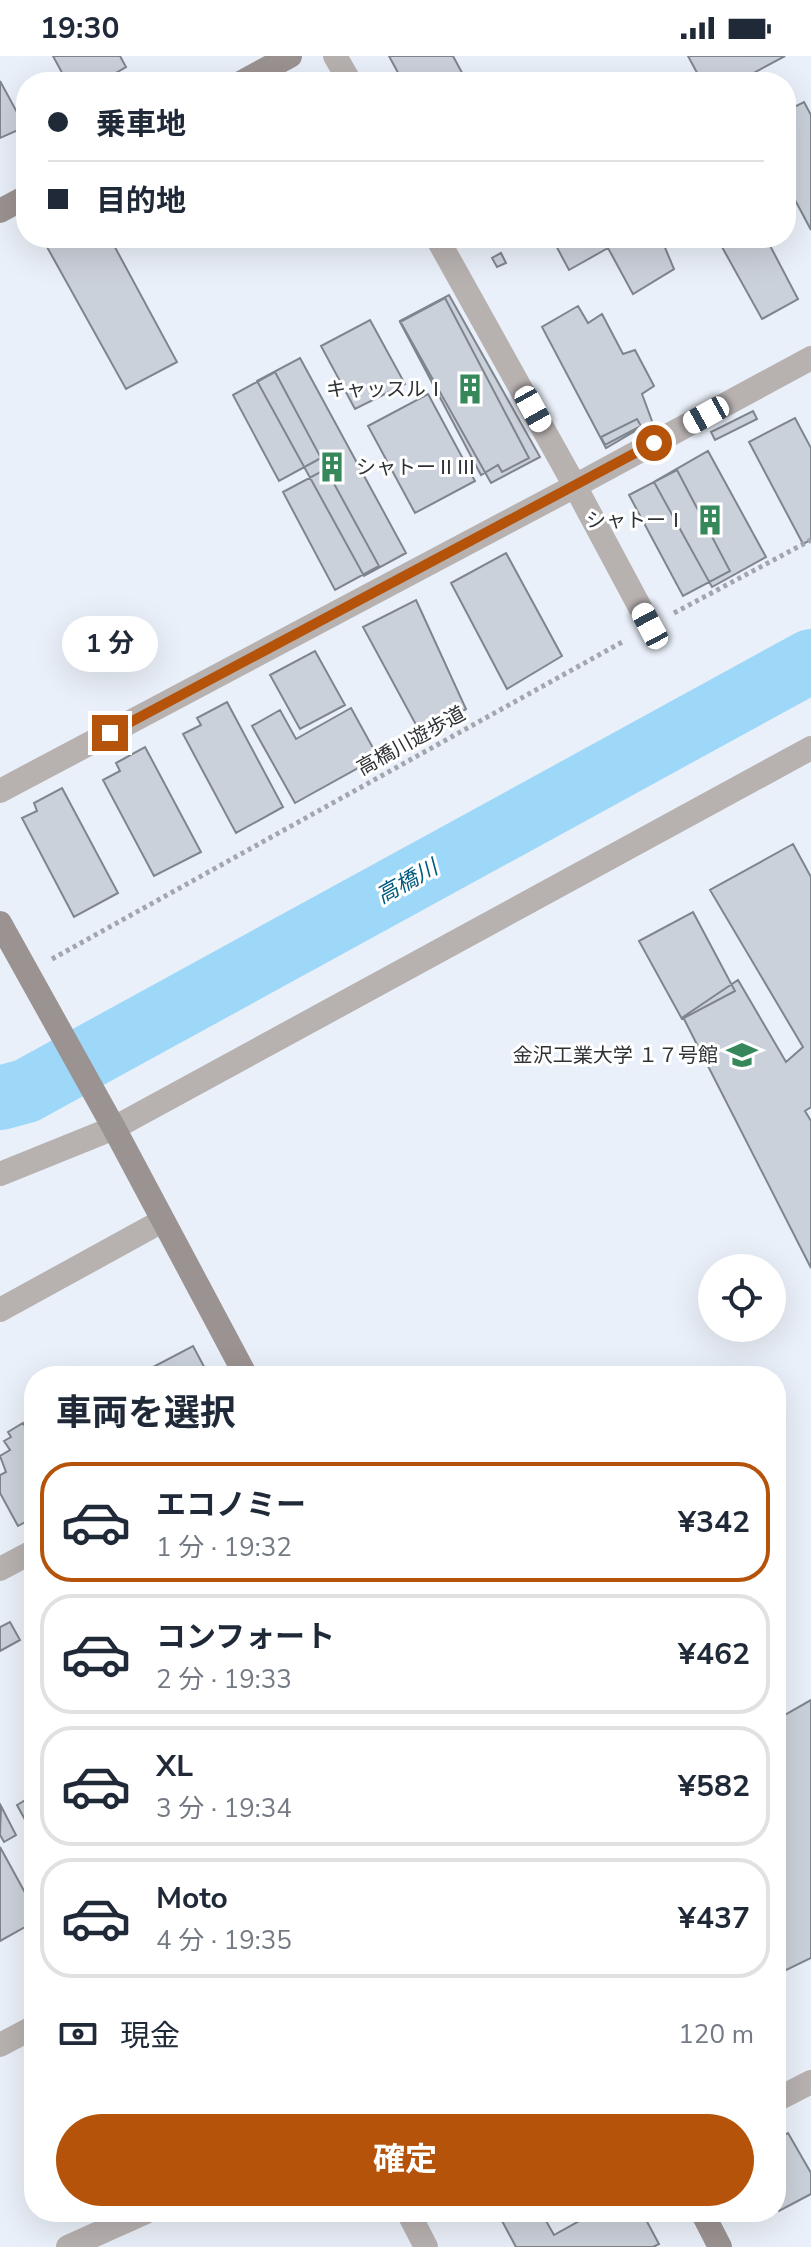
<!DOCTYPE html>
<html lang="ja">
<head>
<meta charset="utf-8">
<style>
  body { margin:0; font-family:"Nunito Sans","Noto Sans JP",sans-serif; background:#f6f6f7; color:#1f2937; height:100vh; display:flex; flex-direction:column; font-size:30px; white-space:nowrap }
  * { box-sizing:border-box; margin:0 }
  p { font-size:26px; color:#747a83 }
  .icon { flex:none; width:44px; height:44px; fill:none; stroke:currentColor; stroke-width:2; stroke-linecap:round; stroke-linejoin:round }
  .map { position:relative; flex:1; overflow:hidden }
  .panel { position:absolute; left:24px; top:1310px; width:762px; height:856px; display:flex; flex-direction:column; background:#fff; border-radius:32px; box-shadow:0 8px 32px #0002 }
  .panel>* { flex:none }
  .banner { position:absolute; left:16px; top:16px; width:780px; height:176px; border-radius:32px; box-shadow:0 8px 32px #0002; display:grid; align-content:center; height:176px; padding:0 32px; background:#fff }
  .tools { position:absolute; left:698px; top:1198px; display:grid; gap:16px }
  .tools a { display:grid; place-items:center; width:88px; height:88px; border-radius:50%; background:#fff; box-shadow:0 8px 32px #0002; font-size:40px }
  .end { position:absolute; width:36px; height:36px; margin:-18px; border:10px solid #b45309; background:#fff; box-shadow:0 0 0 4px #fff }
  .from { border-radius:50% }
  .bubble { position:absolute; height:56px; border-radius:28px; background:#fff; box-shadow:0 8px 32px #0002; font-size:26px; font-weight:700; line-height:56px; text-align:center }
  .car { position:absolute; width:24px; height:48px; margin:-24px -12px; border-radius:10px; box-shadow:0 0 6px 2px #0007; background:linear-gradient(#fff 24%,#345 0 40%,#fff 0 76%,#345 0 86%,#fff 0) }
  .banner b { display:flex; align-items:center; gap:28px; height:76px; font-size:30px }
  .banner b+b { border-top:2px solid #e0e1e3 }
  .banner i { width:20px; height:20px; background:#1f2937 }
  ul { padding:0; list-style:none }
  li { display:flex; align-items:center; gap:24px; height:120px; margin:0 16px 12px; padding:0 16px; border:4px solid #e0e1e3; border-radius:32px }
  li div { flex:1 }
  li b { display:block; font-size:30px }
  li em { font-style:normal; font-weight:700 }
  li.active { border-color:#b45309 }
  li>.icon { width:72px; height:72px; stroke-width:1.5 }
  h2 { padding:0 32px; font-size:36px; line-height:96px }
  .pay { display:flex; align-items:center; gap:20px; height:88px; padding:0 32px; font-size:30px }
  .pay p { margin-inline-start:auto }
  .cta { display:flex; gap:16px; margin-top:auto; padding:16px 32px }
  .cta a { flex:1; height:92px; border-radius:48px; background:#b45309; color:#fff; font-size:32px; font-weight:700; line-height:92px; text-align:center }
  .status { display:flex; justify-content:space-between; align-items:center; height:56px; padding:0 40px; background:#fff; direction:ltr }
  .status svg { height:22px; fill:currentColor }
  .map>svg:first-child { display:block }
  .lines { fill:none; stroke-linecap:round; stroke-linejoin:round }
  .river { stroke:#9ed8f9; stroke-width:64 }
  .building { fill:#cbd1da; stroke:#7f858d; stroke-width:2 }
  .path { stroke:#a2a7ae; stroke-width:5; stroke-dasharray:4 4; stroke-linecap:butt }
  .street { stroke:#b7b1b0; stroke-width:24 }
  .secondary { stroke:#9b9391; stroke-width:24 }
  .route { stroke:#b45309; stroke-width:10 }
  .labels { text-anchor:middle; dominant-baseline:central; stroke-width:6; stroke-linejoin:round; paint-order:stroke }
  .poi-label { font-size:20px; fill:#2f3235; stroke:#fff; text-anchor:end }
  .street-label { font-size:20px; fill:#2f3235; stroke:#fff }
  .water-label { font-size:22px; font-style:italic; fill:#025b7f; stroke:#fff }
</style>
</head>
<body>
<div class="status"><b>19:30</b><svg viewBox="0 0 49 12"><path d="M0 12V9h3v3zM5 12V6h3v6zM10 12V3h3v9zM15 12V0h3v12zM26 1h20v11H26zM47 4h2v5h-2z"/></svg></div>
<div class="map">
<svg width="811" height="2191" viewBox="0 0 811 2191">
  <rect width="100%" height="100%" fill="#eaf0f9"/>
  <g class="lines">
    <path class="river" d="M0,1042L26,1035L811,605"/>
  </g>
  <path class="building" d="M53,0H120L126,11L100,26H67Z
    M389,0H453L467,26H403Z
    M688,0H785L737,26H702Z
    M0,25L25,71L0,82Z
    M804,46L811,59V174L786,127V55Z
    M42,182H110L177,306L126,333Z
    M552,182H661L674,213L633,238L608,192L569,214Z
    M717,182H766L798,243L762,263Z
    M501,197L506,207L497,211L492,202Z
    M449,239L540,401L491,427L400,265Z
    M445,242L529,402L502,416L498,409L481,419L400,266Z
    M578,250L588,267L602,258L623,298L635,294L654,330L642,338L652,365L606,392L542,271Z
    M370,264L405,328L355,353L321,290Z
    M300,302L406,497L364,520L257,325Z
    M275,316L321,402L279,425L233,339Z
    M428,338L475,425L415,457L368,370Z
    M753,355L757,363L715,384L711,376Z
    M795,362L811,392V484L803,488L749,386Z
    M637,363L641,370L605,389L601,381Z
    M708,395L766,501L712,531L654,426Z
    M326,413L379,510L335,534L283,436Z
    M677,414L730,515L683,540L629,439Z
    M677,414L730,515L683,540L629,439Z
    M506,497L562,600L507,633L451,527Z
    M416,544L466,653L421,678L363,571Z
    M315,595L345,649L300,673L270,619Z
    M227,646L283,751L236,777L183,678L201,669L197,662Z
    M351,652L378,701L295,747L252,670L280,654L296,683Z
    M145,691L201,796L154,820L103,724L120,715L116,707Z
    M62,732L118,837L74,861L22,762L37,755L34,747Z
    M793,788L811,821V1051L805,1055L811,1065V1212L683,961L738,924L786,1006L803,991L710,834Z
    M693,856L735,935L682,963L639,885Z
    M193,1290L209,1320H136Z
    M23,1367L34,1386V1461L18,1470L0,1437V1419L6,1416L0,1400L10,1394L4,1385L11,1381L8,1376Z
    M10,1566L20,1584L0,1595V1571Z
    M811,1644V1902L776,1919V1664Z
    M34,1739V1780L17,1749Z
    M1,1750L16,1779L4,1786L0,1779Z
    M0,1791L34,1853V1866L0,1885Z
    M788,2077L811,2117V2138L779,2155L776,2150V2083Z
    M519,2156H541L554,2179L579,2165L574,2156H649L651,2159L645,2162L659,2188L653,2191H516L502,2165Z"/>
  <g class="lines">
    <path class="path" d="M674,557L811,484
      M52,903L624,585"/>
    <path class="street" d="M335,0L350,26
      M650,570L575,430L811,302
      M0,735L575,430L437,182
      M0,1118L114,1072L811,692
      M0,1254L162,1165
      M0,1513L34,1495
      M0,1989L34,1971
      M776,2044L811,2026
      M408,2156L426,2191
      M68,2191L146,2156"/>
    <path class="secondary" d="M242,26L290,0
      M0,155L26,141
      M0,867L114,1072L246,1320
      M702,2156L720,2191"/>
  </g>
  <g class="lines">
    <path class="route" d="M110,677L654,387"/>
  </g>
  <defs>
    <g id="building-bare" transform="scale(2.4)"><path d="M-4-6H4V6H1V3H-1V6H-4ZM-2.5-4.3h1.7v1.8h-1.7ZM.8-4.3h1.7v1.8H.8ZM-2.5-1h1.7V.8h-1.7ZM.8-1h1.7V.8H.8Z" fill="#36885a" stroke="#fff" stroke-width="2.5" paint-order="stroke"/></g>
    <g id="university-bare" transform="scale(2.4)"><path d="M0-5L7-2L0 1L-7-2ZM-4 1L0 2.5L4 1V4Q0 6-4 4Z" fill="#36885a" stroke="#fff" stroke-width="2.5" paint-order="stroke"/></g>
  </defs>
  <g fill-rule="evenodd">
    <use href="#building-bare" x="470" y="333"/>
    <use href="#building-bare" x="332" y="411"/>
    <use href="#building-bare" x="710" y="464"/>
    <use href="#university-bare" x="742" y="999"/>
  </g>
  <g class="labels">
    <g class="poi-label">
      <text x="446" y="333">キャッスルⅠ</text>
      <text x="356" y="411" text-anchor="start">シャトーⅡⅢ</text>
      <text x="686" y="464">シャトーⅠ</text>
      <text x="718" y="999">金沢工業大学 １７号館</text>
    </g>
    <g class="street-label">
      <text transform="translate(411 685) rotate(-29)">高橋川遊歩道</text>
    </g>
    <g class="water-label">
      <text transform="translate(407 826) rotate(-29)">高橋川</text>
    </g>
  </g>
</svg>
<div class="tools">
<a><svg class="icon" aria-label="locate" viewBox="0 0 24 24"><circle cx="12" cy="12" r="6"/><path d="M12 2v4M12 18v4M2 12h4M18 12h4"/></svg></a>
</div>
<i class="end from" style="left:654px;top:387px"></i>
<i class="end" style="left:110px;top:677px"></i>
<div class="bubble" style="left:62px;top:560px;width:96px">1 分</div>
<i class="car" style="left:533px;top:353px;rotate:151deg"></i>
<i class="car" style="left:706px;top:359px;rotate:241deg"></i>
<i class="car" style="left:650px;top:570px;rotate:332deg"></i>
<div class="banner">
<b><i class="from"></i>乗車地</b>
<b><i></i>目的地</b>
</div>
<section class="panel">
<h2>車両を選択</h2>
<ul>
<li class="active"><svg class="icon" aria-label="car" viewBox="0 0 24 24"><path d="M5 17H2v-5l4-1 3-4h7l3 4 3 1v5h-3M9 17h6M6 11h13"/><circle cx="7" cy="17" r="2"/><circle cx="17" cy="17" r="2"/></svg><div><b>エコノミー</b><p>1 分 · 19:32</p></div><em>¥342</em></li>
<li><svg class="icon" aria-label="car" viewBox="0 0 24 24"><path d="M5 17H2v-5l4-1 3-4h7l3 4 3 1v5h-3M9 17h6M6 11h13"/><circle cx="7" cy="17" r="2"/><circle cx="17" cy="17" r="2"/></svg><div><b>コンフォート</b><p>2 分 · 19:33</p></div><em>¥462</em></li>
<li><svg class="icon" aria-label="car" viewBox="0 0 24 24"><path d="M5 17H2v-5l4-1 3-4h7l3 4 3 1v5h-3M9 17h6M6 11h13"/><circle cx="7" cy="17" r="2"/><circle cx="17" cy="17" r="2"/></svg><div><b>XL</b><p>3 分 · 19:34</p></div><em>¥582</em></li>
<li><svg class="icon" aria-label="car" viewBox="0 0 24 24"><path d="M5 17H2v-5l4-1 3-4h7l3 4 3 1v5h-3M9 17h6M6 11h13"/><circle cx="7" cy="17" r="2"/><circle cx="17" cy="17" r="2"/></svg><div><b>Moto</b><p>4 分 · 19:35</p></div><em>¥437</em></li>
</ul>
<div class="pay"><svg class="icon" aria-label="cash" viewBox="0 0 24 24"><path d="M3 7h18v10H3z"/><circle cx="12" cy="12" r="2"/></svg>現金<p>120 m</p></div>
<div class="cta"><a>確定</a></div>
</section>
</div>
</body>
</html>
